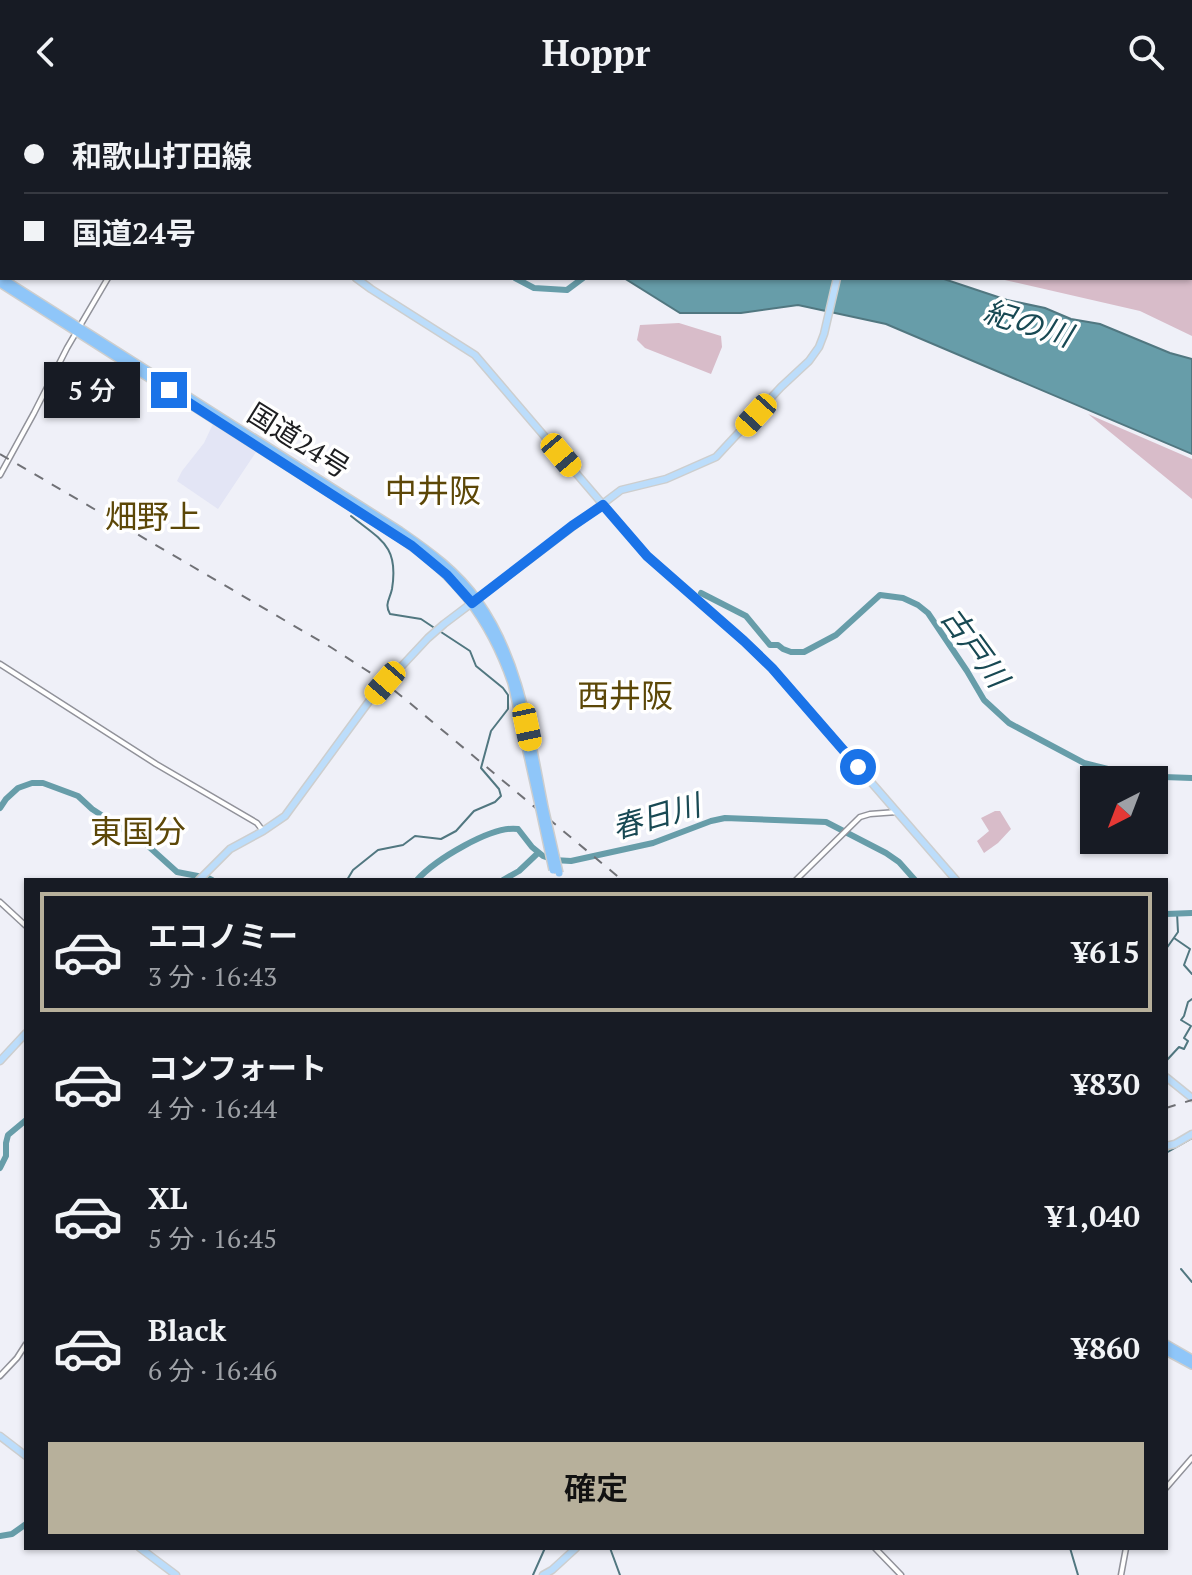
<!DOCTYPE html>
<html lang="ja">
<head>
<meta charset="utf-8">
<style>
  body { margin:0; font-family:"PT Serif","Noto Sans JP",serif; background:#20242c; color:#f1f3f6; height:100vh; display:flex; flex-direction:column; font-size:30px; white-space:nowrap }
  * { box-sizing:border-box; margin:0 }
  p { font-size:26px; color:#9ea1a6 }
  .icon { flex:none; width:44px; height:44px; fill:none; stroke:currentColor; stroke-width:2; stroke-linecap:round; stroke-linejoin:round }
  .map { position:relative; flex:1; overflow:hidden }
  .sheet { position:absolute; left:24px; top:774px; width:1144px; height:672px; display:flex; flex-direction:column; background:#171b24; border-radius:0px; box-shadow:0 2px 6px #0004 }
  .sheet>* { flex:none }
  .hud { position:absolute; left:0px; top:0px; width:1192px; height:176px; box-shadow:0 2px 6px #0004; display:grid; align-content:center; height:176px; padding:0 24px; background:#171b24 }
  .needle { width:52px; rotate:222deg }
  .fabs { position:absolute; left:1080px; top:662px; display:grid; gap:16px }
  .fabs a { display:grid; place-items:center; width:88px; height:88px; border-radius:0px; background:#171b24; box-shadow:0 2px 6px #0004; font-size:40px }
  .end { position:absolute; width:36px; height:36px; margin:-18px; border:10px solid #1a73e8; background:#fff; box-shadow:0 0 0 4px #fff }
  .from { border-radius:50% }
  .bubble { position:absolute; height:56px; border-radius:0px; background:#171b24; box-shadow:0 2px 6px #0004; font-size:26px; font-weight:600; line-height:56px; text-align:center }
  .car { position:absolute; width:24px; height:48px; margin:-24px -12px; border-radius:10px; box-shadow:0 0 6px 2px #0007; background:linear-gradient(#f5c518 24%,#345 0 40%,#f5c518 0 76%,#345 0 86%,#f5c518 0) }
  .hud b { display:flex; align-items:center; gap:28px; height:76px; font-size:30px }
  .hud b+b { border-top:2px solid #363941 }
  .hud i { width:20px; height:20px; background:#f1f3f6 }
  ul { padding:14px 0 0; list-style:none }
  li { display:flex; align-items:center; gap:24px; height:120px; margin:0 16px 12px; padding:0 8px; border:4px solid transparent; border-radius:0px }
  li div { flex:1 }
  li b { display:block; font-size:30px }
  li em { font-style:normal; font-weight:600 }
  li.active { border-color:#b7b09b }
  li>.icon { width:72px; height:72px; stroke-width:1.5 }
  .button { display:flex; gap:16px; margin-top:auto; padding:16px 24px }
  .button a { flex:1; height:92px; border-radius:0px; background:#b7b09b; color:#111; font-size:32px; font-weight:600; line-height:92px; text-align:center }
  header { display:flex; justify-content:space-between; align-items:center; height:104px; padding:0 24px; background:#171b24; font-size:36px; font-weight:600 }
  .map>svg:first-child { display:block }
  .built { fill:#e3e5f5 }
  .green { fill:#d8bcc9 }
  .water { fill:#679da9; stroke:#517780; stroke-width:2 }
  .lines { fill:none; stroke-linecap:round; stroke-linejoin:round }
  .stream { stroke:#517780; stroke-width:2 }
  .river { stroke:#679da9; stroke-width:6 }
  .minor-casing { stroke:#91929a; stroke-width:7 }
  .major-casing { stroke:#cdcece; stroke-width:9 }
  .highway-casing { stroke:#cdcece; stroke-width:10 }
  .minor { stroke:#fff; stroke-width:4 }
  .major { stroke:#bcddfb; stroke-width:6 }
  .highway { stroke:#8fc6f9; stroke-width:7 }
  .rail { stroke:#707176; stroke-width:2; stroke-dasharray:10 10; stroke-linecap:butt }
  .highway-bridge-casing { stroke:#cdcece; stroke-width:10; stroke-linecap:butt }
  .highway-bridge { stroke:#8fc6f9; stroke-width:7 }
  .route { stroke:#1a73e8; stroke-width:10 }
  .labels { text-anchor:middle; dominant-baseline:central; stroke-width:7; stroke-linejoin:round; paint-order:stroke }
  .street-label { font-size:28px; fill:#1d1e21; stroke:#fff }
  .water-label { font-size:30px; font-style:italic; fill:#184953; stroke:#fff }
  .quarter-label { font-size:32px; fill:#5c4707; stroke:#fff }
</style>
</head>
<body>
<header><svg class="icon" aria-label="back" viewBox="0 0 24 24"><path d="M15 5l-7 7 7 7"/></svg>Hoppr<svg class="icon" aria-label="search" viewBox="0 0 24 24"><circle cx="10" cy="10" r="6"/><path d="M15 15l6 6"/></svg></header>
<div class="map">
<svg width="1192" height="1471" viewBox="0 0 1192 1471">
  <rect width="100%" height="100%" fill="#eff0f8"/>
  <path class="built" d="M213,320L256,348L218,405L177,377L182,367L204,339Z"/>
  <path class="green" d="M1190,165L1192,166V232L1140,207L996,174H1190Z
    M679,219L721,232L722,243L711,270L645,244L637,236L640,221Z
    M1088,310L1192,355V395Z
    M995,707H1000L1011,725L998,739L984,749L977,737L989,727L981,714Z"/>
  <path class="water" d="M624,174H941L1007,196L1045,204L1071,215L1100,220L1170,249L1192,255V350L886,220L798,201L741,209H680Z"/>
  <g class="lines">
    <path class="stream" d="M248,0L250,2
      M38,2L39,0
      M0,69L2,68
      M0,105L2,107
      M351,412C381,436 399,442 392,485C390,495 384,500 390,510L421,515L433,523
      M347,776L353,766L378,746L403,741L415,732L441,735L456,727L474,707L495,698L501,692L499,685L481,664L491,627L508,605V591L503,584L476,562L470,547L441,528
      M1174,834L1190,845L1184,861L1192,870
      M1166,845L1178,828L1177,809
      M1191,922L1181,916L1184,912L1188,898L1192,895
      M1167,956L1179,943L1184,945L1188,937L1184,934L1191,922
      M1166,1049L1192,1034
      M1181,1165L1192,1178
      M610,1444L620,1471
      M1070,1444L1078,1471
      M533,1471L545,1444"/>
    <path class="river" d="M226,0L230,2
      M1017,0L1019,2
      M151,2L153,0
      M1190,90H1192
      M0,123L2,122
      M515,174L534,184L567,186L583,174
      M701,489L746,512L770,541H778L783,545L791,548H804L836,531L880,491L903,494L918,501L928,509L967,567L984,596L1009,619L1084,659L1136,672L1192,674
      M0,704L6,695L18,684L32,679H43L78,692L92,705L147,741L177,768L208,774L212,776
      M417,776C435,756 492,721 518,725L532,743L543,752L554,756L571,757L653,739L711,717L725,714L826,718L886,749L899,758L915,776
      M503,776L519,767L538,749
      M1166,810L1192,809
      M0,1064L6,1052V1039L8,1031L26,1016
      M0,1432L12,1430L26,1420"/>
    <g class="minor-casing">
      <path id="minor" d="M0,371L34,309L67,244L108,174
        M0,560L156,660L257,719L263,727
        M796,776L860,713L870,710L897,708
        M0,798L26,822
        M0,1272L17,1254L26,1240
        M1166,1384L1192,1354
        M875,1444L901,1471
        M1121,1471L1126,1444"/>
    </g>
    <g class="major-casing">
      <path id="major" d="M52,0L55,2
        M874,2V0
        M356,174L371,185L475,251L647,452L744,537L772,564L956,776
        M199,776L230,745L263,727L285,712L370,596L428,534L444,520L621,386L666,375L716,353L781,283L809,257L819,243L824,230L837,174
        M0,957L26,929
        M1166,973L1192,994
        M1166,1042L1175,1040L1192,1030
        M0,1332L26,1352
        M140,1444L176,1471
        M543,1471L552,1466L576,1444"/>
    </g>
    <g class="highway-casing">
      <path id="highway" d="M0,173L400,427C429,447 458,468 478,497C521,557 530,634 544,703
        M0,179L397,432C455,470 489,513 512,579L539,701
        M1166,1240L1192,1255
        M1166,1247L1192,1261"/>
    </g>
    <use href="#minor" class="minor"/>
    <use href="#major" class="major"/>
    <use href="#highway" class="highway"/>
    <path class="rail" d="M0,350L332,544L380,575L405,595L622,776
      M1166,1004L1192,996"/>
    <g class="highway-bridge-casing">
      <path id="highway-bridge" d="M539,701L553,766
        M544,703L559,769"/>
    </g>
    <use href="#highway-bridge" class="highway-bridge"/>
  </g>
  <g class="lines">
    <path class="route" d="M169,286L412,442L447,471L472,499L572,422L603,401L647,452L744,537L772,564L858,663"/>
  </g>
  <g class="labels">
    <g class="street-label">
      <text transform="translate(299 336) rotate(32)">国道24号</text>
    </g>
    <g class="water-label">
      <text transform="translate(1028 219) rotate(17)">紀の川</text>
      <text transform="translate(975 543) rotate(54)">古戸川</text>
      <text transform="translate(656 712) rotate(-16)">春日川</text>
    </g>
    <g class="quarter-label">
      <text x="433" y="386">中井阪</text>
      <text x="153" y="412">畑野上</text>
      <text x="625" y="591">西井阪</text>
      <text x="138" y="727">東国分</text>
    </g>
  </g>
</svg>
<div class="fabs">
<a><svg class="needle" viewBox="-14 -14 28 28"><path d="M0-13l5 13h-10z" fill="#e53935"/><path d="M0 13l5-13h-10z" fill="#9ea1a6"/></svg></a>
</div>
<i class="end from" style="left:858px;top:663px"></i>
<i class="end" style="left:169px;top:286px"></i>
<div class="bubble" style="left:44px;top:258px;width:96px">5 分</div>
<i class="car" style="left:756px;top:311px;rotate:222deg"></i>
<i class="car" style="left:561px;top:351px;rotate:140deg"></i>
<i class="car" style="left:385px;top:579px;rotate:221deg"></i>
<i class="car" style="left:527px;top:623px;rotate:168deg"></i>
<div class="hud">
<b><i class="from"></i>和歌山打田線</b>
<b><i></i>国道24号</b>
</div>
<section class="sheet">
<ul>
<li class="active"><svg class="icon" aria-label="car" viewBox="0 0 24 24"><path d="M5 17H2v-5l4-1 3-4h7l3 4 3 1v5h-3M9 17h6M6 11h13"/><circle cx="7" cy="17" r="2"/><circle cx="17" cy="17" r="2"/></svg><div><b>エコノミー</b><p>3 分 · 16:43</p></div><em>¥615</em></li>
<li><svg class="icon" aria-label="car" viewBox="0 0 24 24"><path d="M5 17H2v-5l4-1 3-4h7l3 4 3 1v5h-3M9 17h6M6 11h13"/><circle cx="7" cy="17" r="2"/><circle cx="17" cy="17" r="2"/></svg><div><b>コンフォート</b><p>4 分 · 16:44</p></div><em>¥830</em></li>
<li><svg class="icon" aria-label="car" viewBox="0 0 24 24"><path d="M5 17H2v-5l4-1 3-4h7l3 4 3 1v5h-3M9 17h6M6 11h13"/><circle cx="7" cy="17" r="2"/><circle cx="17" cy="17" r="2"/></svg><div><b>XL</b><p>5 分 · 16:45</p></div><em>¥1,040</em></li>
<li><svg class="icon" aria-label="car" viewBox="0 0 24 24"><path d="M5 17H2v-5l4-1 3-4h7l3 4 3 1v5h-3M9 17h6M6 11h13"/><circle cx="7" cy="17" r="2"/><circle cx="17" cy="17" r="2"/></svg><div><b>Black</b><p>6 分 · 16:46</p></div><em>¥860</em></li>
</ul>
<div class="button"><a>確定</a></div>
</section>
</div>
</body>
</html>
